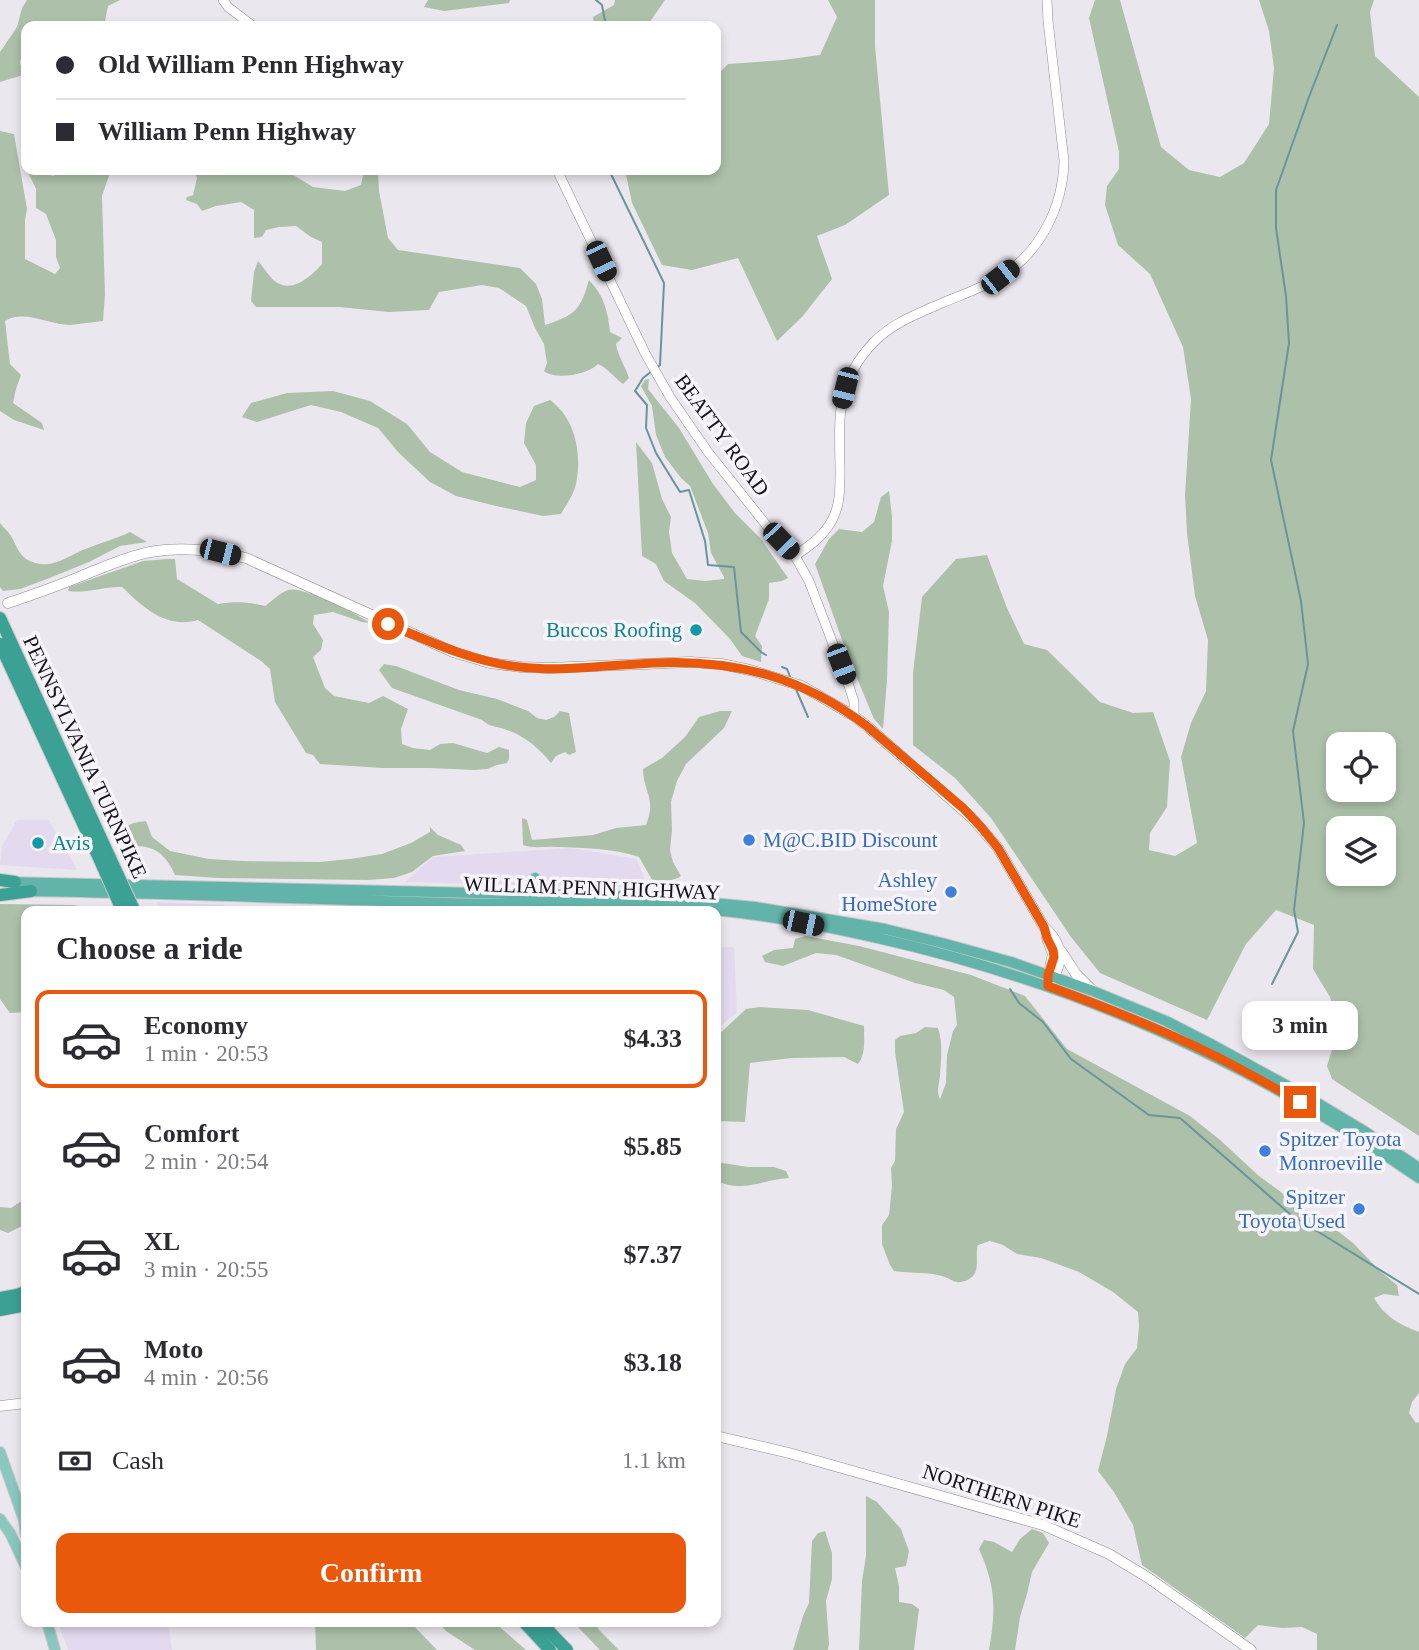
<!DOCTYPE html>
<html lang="en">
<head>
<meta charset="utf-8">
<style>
  body { margin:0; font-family:"Times New Roman",serif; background:#f7f7f7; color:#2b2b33; height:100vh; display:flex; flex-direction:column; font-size:26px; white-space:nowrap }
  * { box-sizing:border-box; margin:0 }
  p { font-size:23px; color:#7c7c81 }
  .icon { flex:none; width:38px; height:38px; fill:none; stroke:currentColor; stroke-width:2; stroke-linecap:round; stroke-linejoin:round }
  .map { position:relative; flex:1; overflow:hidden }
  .details { position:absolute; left:21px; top:906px; width:700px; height:721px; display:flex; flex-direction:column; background:#fff; border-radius:14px; box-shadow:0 4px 10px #0003 }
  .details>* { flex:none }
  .banner { position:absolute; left:21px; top:21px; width:700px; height:154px; border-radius:14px; box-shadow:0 4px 10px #0003; display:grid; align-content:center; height:154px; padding:0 35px; background:#fff }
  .tools { position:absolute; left:1326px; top:732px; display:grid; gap:14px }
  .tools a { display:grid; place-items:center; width:70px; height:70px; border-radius:14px; background:#fff; box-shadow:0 4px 10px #0003; font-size:35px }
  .end { position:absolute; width:32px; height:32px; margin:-16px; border:9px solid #ea580c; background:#fff; box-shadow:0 0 0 4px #fff }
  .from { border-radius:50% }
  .bubble { position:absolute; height:49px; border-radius:14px; background:#fff; box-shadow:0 4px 10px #0003; font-size:23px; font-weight:600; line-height:49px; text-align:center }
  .car { position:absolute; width:21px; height:42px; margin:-21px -10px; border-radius:9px; box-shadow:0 0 5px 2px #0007; background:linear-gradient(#222 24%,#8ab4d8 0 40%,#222 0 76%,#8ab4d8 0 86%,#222 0) }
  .banner b { display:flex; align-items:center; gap:24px; height:66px; font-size:26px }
  .banner b+b { border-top:2px solid #e1e1e2 }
  .banner i { width:18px; height:18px; background:#2b2b33 }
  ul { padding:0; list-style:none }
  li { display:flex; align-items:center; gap:21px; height:98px; margin:0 14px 10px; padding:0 21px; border:4px solid transparent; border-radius:14px }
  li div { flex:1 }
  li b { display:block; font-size:26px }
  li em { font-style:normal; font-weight:600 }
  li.on { border-color:#ea580c }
  li>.icon { width:63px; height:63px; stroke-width:1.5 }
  h2 { padding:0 35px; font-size:32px; line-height:84px }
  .pay { display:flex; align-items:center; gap:18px; height:77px; padding:0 35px; font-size:26px }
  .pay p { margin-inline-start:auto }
  .primary-button { display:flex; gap:14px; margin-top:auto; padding:14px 35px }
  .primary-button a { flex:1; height:80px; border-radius:14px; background:#ea580c; color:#fff; font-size:28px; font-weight:600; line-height:80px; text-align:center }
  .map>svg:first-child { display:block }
  .commercial { fill:#e3daef }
  .green { fill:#adc1aa; fill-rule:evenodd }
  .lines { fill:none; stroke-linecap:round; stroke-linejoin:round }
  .stream { stroke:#6a949c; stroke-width:2 }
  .tertiary-casing { stroke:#908c93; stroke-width:10 }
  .secondary-casing { stroke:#908c93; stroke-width:11 }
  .primary-casing { stroke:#c7c7c7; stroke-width:12 }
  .trunk-casing { stroke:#c7c7c7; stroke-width:12 }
  .motorway-casing { stroke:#c7c7c7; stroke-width:14 }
  .tertiary { stroke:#fff; stroke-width:9 }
  .secondary { stroke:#fff; stroke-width:10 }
  .primary { stroke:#89c7bf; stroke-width:10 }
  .trunk { stroke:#62b4aa; stroke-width:10 }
  .motorway { stroke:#3ba194; stroke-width:12 }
  .motorway-bridge-casing { stroke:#c7c7c7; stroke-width:14; stroke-linecap:butt }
  .motorway-bridge { stroke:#3ba194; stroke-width:12 }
  .route { stroke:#ea580c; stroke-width:9 }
  .culture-dot { fill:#0f9aa8; stroke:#f8f4fc; stroke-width:2.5 }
  .shop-dot { fill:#3f7fe0; stroke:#f8f4fc; stroke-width:2.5 }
  .labels { text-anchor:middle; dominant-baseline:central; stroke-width:7; stroke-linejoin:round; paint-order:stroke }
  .street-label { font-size:21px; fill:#151416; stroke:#f8f4fc }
  .culture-label { font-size:21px; fill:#0d838f; stroke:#f8f4fc; text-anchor:end }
  .shop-label { font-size:21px; fill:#366cbe; stroke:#f8f4fc; text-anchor:start }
</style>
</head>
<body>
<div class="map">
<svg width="1419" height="1650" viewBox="0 0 1419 1650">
  <rect width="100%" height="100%" fill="#ebe7ee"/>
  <path class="commercial" d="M17,820H49L77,870L0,865L2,846Z
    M571,848L637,859L648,888L405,882L433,857Z
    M156,902L224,905L225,912H162Z
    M716,947H734L737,1012L716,1030Z
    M58,1622H168L172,1650H68Z"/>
  <path class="green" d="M27,0H120L108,6L104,26H26V44L20,62L23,75L0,82V52L17,27L22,8Z
    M428,0H510L509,3L444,11L424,7Z
    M615,0H665L647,26H594L593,17L614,5Z
    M828,0H875V46L889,195L845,225L817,236L832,279L802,317L777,341L738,258L692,270L662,265L632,203L625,170H716V76L728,64L783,60L820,55L837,17Z
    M1095,0H1120L1161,147L1189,170L1220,177L1244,163L1269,124L1274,68L1269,31L1259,0H1374L1370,12L1375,56L1419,97V1136L1332,1079L1327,1066L1339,1027L1330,997L1313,969L1314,925L1276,910L1246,944L1207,1020L1100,973L1071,937L991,818L955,778L913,745V673L922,597L956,559L987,555L1007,608L1024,644L1047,650L1100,702L1133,713L1153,712L1170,761L1167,807L1150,833L1149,850L1175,856L1197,843L1181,757L1191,723L1206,691L1208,640L1195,596L1187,533L1185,495L1191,399L1183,347L1150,274L1118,245L1105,205L1107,186L1119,169V152L1089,18ZM1339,744H1384V789H1339ZM1339,828H1384V873H1339Z
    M0,131L14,134L27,209L25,220V259L55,274L60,268L56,257V240L46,214L36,208V189L27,170H43L45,174L54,176L55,170H111L102,196L105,294L103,321C92,322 81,324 70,325C50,325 23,309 5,321L10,364L21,375L16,389L13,403L42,423L44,430L14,420L0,411Z
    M194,170H285L313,187L345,191L361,185L364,170H378L379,191L388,238L398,250L520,268L536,284L542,299L545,325C575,315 580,311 589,280C604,295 608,312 610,332L622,338L616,344C618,356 625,366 629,378L623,384C615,378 606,367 598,364C588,374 557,381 544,371L547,363L544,344L535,328L526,306L499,288L482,285L439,292L429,310L389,312L339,307H256L251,301L254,272L258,261C262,266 265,270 269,275C286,298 309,279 322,264V242L311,237L296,226L279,227L266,230L262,237L254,238V210L241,202L216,206L202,211L197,204L186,200L187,197L193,195L197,178Z
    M649,379L648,389L679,428L713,484L735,513L761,539L788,578L782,581L769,583V599L755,636L762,646L761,662L742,656L730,639L695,603L664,581L656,564L642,556L636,442L652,463L662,499L671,517L669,532L672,553L687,579L705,581L724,579V577L711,553L708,533L690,486L681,478L665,457L656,435L652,406L641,386L645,380Z
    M333,391L370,401L407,424L430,452L462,472L520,487L536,480V465L524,443L526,423L534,406L550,400C576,419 582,454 576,484C574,494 566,505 561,514L543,516L496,506L456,496L430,482L399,453L378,428L341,412L311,405L257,422L242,417L251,403L287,393Z
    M889,491L892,516V541L883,586L889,612L887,680L883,729L874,719L847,654L815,564L829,539L839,529L862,532L874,522L881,497Z
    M0,523C3,527 8,531 11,536C16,544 18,553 26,559C50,573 66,556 88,548C102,542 116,539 130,532L147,542L120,546L89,562L47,579L20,589L3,591L0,587Z
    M167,559H175L177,579L218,604C235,601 248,602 265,606C272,601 280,593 288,590C301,585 358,614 370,623L362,622L333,612L314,615L313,624L323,640L321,650L313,657L325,688L334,696L369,703L383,696L408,709L401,729L402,744L413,748L430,750L440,744L453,743L487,753L499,747L509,750V759L507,763L497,765L487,769L475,770L429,768H382L320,764L313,755L306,753L275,702L270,669L261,661L198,620C166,629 144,608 122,587C104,586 86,594 68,591L69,587L143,561Z
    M384,664L396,666L459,690L497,699L528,711L537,718L546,720L554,717L560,711L569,713L576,752L569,755L565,752L556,756L551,763C538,747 523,735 504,729C495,726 490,727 482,720L392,688L379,670Z
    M720,711H732L724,728L686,764L677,781L671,802L672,830L670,850L673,862L681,876L678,878L655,885L639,857C613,848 583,848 556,847C545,846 533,849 523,845L522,818L527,820L532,840L593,835L616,828L646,825C657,798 643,792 643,769L662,758L685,737L699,717Z
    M146,821L152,837L170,851L209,859L242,861L319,862L350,859L382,854L411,843L430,832V827L438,835L461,845L465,851L433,856L412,872L394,878L368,880L218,878L175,875C167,857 157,846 136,846L133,855L137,875L131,874C126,863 126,853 120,843C123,825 129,823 146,821Z
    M0,904L73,905L95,908L99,912H26V1012L10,1013L0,999Z
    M806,936L859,946L971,975L1025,996L1067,1049L1190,1116L1219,1139L1259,1176L1297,1204L1329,1224L1353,1243L1379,1270L1397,1285L1399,1296L1384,1294L1374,1298C1384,1316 1400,1325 1419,1332V1393L1412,1402L1409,1413L1416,1423L1419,1422V1650H1317V1634L1302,1627L1282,1628L1258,1625L1245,1638L1142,1565L1133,1525L1114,1492L1098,1471L1107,1436L1116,1389L1125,1364L1137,1348L1139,1326L1138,1312L1113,1292L1079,1272L1041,1258L1017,1254L1003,1245L990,1241L978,1245C975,1253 979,1265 975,1273C972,1278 967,1281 961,1282C954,1283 951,1279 945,1277C929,1271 911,1274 894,1271L890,1265L882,1244V1225L889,1215L892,1186L891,1168L895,1161L896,1129L904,1112L895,1052V1040L900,1036L916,1033L925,1027L938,1028C943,1042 941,1060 940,1076C939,1085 936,1091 940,1099L946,1083L947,1055L953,1031L957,1025L954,997L944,990L915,983L836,955L816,953L783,966L765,962L762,956L774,950L793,948L795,939Z
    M760,1007L808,1010L864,1026C864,1039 866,1054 858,1064L844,1057L792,1058L750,1063L745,1122L717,1121L716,1111V1037L746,1009Z
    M716,1162L748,1167H774L786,1171L789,1178C760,1180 746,1193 716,1181Z
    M26,1198V1224L8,1233L0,1230V1207L11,1208Z
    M866,1496L877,1502L901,1529L909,1551L906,1566L895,1568L899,1586V1602L912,1604L919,1609L914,1650H859L862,1581L866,1556Z
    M1032,1529L1043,1533L1049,1543L1032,1572L1027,1594L1020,1617L1015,1650H989C996,1609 996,1587 979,1549L984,1540L994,1542L1012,1552L1020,1539Z
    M825,1531L832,1553V1579L826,1601L829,1644L828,1650H793L803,1616L809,1603L812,1541L818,1533Z
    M315,1622H410L437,1650H316Z
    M438,1622H494L526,1650H475L446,1631Z
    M568,1622H595L599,1630L619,1650H600L578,1627Z"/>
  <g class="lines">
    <path class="stream" d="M596,0L602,5L606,26
      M609,170L664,283L660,365L657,368
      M652,371L643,378L635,391L647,405L646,428L656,453L680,492L689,490L705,541L708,565L734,567L741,632L761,652L766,655
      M782,667L787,669L791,679
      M795,687L808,717
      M1272,984L1298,932L1294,910L1304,823L1293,731L1308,664L1301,601L1271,460L1289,343L1286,296L1276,228V190L1309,97L1337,25
      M1010,989L1019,1003L1043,1022L1071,1059L1149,1115L1180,1118L1291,1215L1419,1294"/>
    <g class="tertiary-casing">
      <path id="tertiary" d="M223,0L228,7L253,26
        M557,170L645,353L670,397L708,452L767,526L795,556L809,581L849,686L854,702V716
        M795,556C806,548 819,540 827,528C841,510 840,489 840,467C839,417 836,382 873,343C892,323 917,314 942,303C961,295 982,288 1000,277C1040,253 1063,207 1064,161L1048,21L1047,0"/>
    </g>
    <g class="secondary-casing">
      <path id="secondary" d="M8,603C32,595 55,587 79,577C102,568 125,557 150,552C182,546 214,550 246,558L453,652L490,663L521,667L549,668L690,662L721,664L750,670L802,686L854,716L868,727L972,818L998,848L1044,927C1062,943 1065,960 1051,981
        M1047,938L1053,954L1049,973
        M1061,951L1076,974L1093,991
        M0,1406L26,1403
        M716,1436L789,1453L1043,1525L1109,1554L1147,1577L1251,1650"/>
    </g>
    <g class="primary-casing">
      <path id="primary" d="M0,1452L24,1520L26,1535
        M0,1519L10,1533L26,1567
        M47,1622L55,1650"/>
    </g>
    <g class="trunk-casing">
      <path id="trunk" d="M535,878L539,886L546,893
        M6,882L648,897L755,907L885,929L942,943L1011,962L1093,991L1166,1021L1209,1043L1304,1095L1364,1131L1419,1168
        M23,891C164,893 306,899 447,903C517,905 588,902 658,906C702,908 746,913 789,920C820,925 851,932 882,939C1079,984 1253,1063 1419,1178"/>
    </g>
    <g class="motorway-casing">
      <path id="motorway" d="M0,618L110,858
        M0,644L99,858
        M0,880L15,882
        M0,895L31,891
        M0,1298L17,1295L26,1292
        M0,1310L26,1305
        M524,1622L550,1650
        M540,1622L567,1650"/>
    </g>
    <use href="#tertiary" class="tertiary"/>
    <use href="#secondary" class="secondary"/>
    <use href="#primary" class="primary"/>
    <use href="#trunk" class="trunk"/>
    <use href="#motorway" class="motorway"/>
    <g class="motorway-bridge-casing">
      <path id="motorway-bridge" d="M99,858L123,912
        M110,858L135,912"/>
    </g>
    <use href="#motorway-bridge" class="motorway-bridge"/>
  </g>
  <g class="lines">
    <path class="route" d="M388,624C431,642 473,662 520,667C564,672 609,665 653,663C735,659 803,677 868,727L963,808L981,827L998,848L1044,927L1047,938L1053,950L1054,957L1048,975V986C1102,1006 1157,1027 1209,1053C1240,1068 1269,1085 1300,1102"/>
  </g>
  <g class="culture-dot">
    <circle cx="696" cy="630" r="7"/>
    <circle cx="38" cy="843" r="7"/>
  </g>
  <g class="shop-dot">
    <circle cx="749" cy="840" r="7"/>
    <circle cx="951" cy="892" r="7"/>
    <circle cx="1265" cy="1151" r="7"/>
    <circle cx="1359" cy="1209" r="7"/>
  </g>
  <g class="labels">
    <g class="street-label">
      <text transform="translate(722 435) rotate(54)">BEATTY ROAD</text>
      <text transform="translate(85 757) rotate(65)">PENNSYLVANIA TURNPIKE</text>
      <text transform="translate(592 888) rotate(2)">WILLIAM PENN HIGHWAY</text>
      <text transform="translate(1002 1496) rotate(18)">NORTHERN PIKE</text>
    </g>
    <g class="culture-label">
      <text x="682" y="630">Buccos Roofing</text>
      <text x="52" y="843" text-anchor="start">Avis</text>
    </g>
    <g class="shop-label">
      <text x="763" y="840">M@C.BID Discount</text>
      <text x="937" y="880" text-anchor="end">Ashley<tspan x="937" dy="24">HomeStore</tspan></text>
      <text x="1279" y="1139">Spitzer Toyota<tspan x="1279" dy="24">Monroeville</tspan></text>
      <text x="1345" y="1197" text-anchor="end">Spitzer<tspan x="1345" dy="24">Toyota Used</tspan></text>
    </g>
  </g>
</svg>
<div class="tools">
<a><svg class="icon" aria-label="locate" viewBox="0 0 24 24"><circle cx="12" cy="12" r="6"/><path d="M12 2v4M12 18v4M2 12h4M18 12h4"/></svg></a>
<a><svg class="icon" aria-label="layers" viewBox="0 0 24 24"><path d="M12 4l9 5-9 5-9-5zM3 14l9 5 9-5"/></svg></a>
</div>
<i class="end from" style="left:388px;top:624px"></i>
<i class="end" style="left:1300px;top:1102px"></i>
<div class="bubble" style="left:1242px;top:1001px;width:116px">3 min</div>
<i class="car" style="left:601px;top:261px;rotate:155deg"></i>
<i class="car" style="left:1000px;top:277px;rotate:52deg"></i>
<i class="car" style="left:845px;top:388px;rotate:194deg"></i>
<i class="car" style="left:781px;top:541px;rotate:136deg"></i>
<i class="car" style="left:220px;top:552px;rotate:104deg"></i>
<i class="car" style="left:841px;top:664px;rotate:159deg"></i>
<i class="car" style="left:803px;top:923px;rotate:102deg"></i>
<div class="banner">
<b><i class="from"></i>Old William Penn Highway</b>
<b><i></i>William Penn Highway</b>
</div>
<section class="details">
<h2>Choose a ride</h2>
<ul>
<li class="on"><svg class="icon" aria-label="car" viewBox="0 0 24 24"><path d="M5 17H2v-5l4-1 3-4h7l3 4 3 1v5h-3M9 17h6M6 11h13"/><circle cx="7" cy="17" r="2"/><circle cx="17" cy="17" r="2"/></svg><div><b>Economy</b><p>1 min · 20:53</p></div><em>$4.33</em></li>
<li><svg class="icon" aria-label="car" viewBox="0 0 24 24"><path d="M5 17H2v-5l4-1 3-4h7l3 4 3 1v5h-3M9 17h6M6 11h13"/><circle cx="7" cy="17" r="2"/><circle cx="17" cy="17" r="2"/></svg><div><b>Comfort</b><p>2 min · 20:54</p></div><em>$5.85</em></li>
<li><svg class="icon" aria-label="car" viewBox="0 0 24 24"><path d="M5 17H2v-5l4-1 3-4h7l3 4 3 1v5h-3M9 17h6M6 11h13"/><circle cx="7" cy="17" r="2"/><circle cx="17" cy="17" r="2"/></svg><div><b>XL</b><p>3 min · 20:55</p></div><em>$7.37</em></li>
<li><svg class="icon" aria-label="car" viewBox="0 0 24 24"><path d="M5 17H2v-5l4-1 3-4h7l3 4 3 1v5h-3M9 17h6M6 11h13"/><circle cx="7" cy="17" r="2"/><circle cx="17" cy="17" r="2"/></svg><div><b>Moto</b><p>4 min · 20:56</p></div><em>$3.18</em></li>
</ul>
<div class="pay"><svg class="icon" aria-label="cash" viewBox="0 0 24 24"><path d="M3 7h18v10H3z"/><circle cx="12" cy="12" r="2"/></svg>Cash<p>1.1 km</p></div>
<div class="primary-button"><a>Confirm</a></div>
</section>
</div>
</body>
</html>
